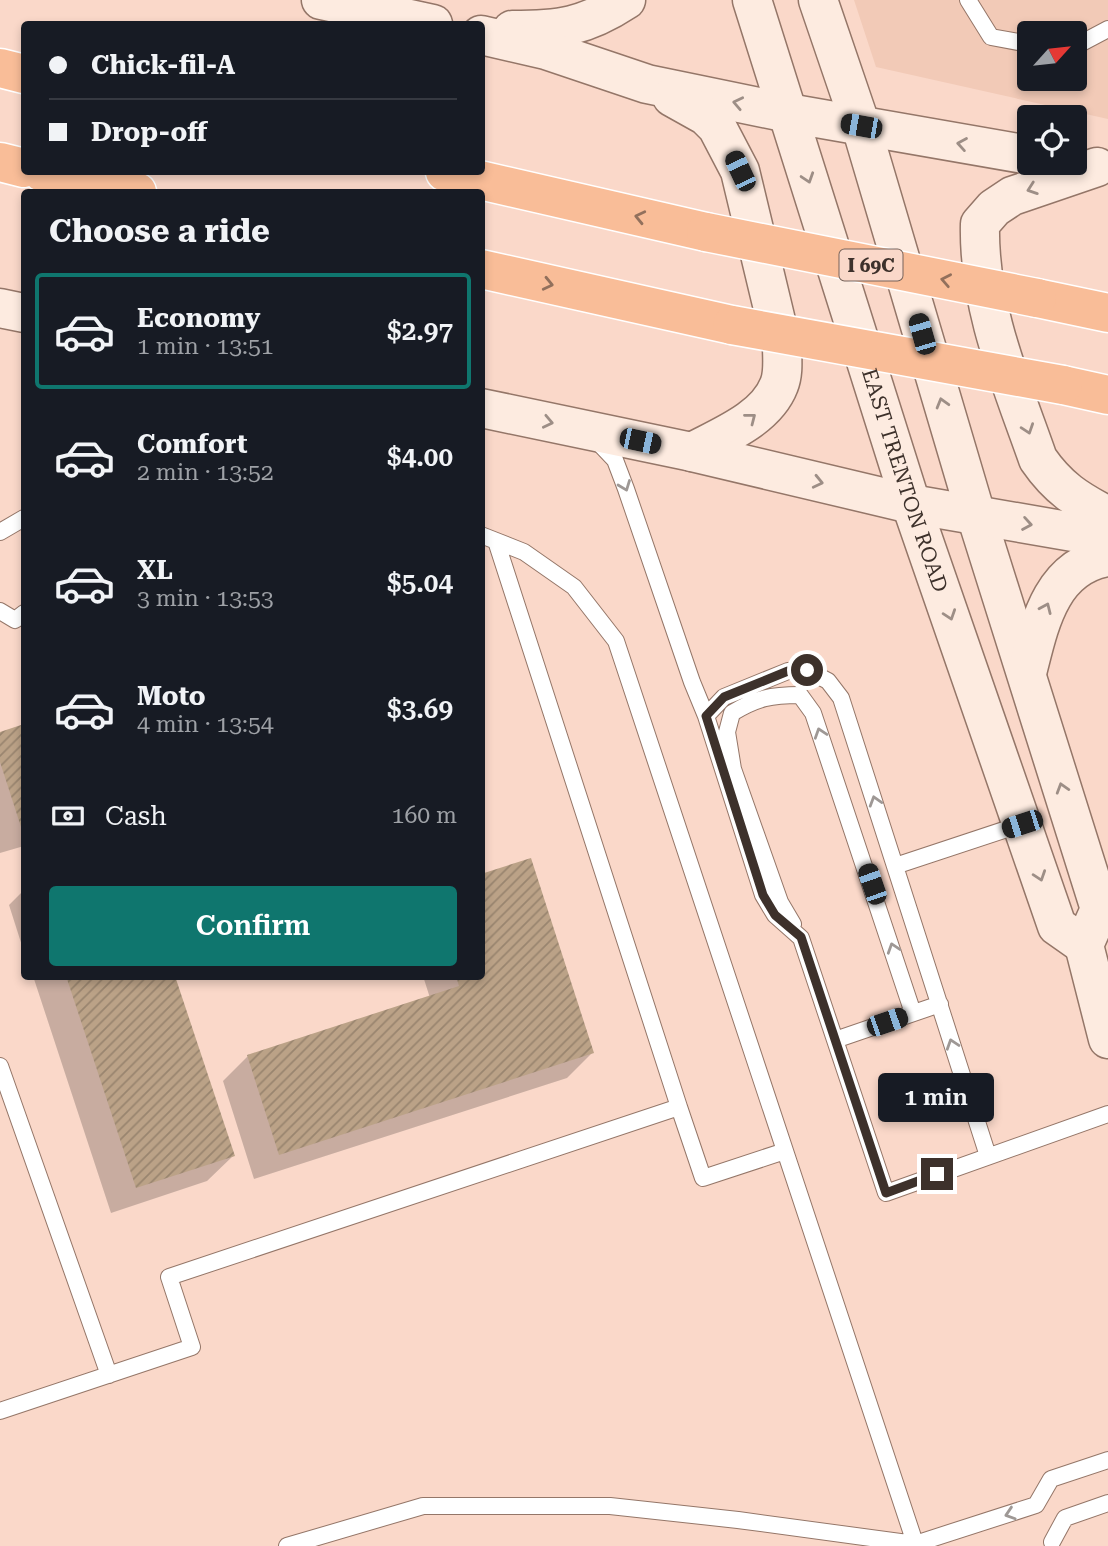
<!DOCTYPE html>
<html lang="en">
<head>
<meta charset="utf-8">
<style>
  body { margin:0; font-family:"Roboto Serif",serif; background:#20242c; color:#f1f3f6; height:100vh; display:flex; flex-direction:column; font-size:26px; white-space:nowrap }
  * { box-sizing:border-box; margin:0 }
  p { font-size:23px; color:#9ea1a6 }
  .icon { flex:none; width:38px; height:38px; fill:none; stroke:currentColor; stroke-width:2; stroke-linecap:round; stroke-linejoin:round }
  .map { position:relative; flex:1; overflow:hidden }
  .details { position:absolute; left:21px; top:189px; width:464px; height:791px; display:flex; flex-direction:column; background:#171b24; border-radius:7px; box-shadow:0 4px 10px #0003 }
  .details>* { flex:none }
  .guide { position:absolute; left:21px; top:21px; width:464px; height:154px; border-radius:7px; box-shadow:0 4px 10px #0003; display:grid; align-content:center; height:154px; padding:0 28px; background:#171b24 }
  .needle { width:46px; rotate:63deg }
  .buttons { position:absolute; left:1017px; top:21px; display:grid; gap:14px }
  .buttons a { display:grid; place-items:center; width:70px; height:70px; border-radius:7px; background:#171b24; box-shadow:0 4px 10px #0003; font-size:35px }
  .end { position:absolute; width:32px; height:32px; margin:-16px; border:9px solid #3d312b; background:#fff; box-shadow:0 0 0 4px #fff }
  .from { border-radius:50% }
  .bubble { position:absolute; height:49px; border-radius:7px; background:#171b24; box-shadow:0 4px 10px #0003; font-size:23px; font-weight:600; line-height:49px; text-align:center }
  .car { position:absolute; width:21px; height:42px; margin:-21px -10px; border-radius:9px; box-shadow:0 0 5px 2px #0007; background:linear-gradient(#222 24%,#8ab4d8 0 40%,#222 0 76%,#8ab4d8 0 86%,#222 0) }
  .guide b { display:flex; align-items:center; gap:24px; height:66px; font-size:26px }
  .guide b+b { border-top:2px solid #363941 }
  .guide i { width:18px; height:18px; background:#f1f3f6 }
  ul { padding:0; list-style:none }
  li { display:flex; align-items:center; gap:21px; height:116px; margin:0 14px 10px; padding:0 14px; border:4px solid transparent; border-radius:7px }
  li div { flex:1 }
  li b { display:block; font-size:26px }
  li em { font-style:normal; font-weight:600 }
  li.active { border-color:#0f766e }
  li>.icon { width:63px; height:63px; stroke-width:1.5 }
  h2 { padding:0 28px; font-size:32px; line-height:84px }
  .pay { display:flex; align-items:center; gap:18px; height:77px; padding:0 28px; font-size:26px }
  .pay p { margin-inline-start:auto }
  .button { display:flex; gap:14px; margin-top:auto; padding:14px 28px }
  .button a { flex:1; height:80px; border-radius:7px; background:#0f766e; color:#fff; font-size:28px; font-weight:600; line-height:80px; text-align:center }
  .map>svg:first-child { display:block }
  .built { fill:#f2cab7; fill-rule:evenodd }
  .shadow { fill:#0003 }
  .building { fill:url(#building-hatch) }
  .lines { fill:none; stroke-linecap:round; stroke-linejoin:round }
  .lane-casing { stroke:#947668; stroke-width:18 }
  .secondary-casing { stroke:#947668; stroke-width:41 }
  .highway-casing { stroke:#fff; stroke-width:41 }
  .lane { stroke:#fff; stroke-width:16 }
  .secondary { stroke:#fdebe0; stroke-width:38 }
  .highway { stroke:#f9bd98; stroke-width:38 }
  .highway-bridge-casing { stroke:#fff; stroke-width:41; stroke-linecap:butt }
  .highway-bridge { stroke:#f9bd98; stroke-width:38 }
  .oneway { stroke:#9d8e86 }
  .oneway2 { stroke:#92705c }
  .oneway3 { stroke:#9e9895 }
  .route { stroke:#3d312b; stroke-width:9 }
  .labels { text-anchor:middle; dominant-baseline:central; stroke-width:7; stroke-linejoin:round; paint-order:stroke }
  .shield { fill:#fad8c9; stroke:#76635a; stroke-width:2 }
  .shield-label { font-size:19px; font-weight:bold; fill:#3d312b }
  .street-label { font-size:21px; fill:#3d312b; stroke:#fad8c9 }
</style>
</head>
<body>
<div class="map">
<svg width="1108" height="1546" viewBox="0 0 1108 1546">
  <defs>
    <pattern id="building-hatch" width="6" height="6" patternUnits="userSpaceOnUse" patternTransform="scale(1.75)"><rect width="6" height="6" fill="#bba287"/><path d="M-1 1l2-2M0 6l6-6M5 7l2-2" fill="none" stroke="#99856f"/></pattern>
  </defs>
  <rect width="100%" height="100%" fill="#fad8c9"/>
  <path class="built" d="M854,0H1108V119L876,67ZM1029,33H1074V79H1029Z"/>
  <path class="shadow" d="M24,726V846L0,853V734Z
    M24,890V952L9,905Z
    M33,976H173L233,1156L207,1181L111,1213Z
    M423,976H481L592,1053L567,1078L254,1179L223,1081L248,1056L430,998Z"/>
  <path class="building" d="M24,724V830H22L0,762V732Z
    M531,858L594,1053L279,1155L247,1055L459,986L456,976H481V874Z
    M66,976H175L235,1156L136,1188Z"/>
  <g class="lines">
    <g class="lane-casing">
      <path id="lane" d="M968,0L991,37L1029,44
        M1074,47L1108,29
        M596,440L615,460L626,489L692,682L706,716
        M0,532L24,518
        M481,535L524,552L574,587L616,641L916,1546
        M496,541L679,1107
        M0,611L15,620L24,613
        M895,866L1022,824
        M793,924L780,902L733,769L727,732L732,713C757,698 771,695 800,695L813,713L913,1013
        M835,1040L940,1004
        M0,1066L109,1375
        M988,1156L841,698L828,681L807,670L788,671L724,697L706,716L763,895L775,915L801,938L886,1193L1108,1114
        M0,1411L192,1347L169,1277L679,1107L703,1178L785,1151
        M1052,1542L1065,1518L1108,1503
        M287,1546L423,1506H610L738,1520L915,1544L1036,1505L1051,1479L1108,1460"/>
    </g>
    <g class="secondary-casing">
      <g id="secondary">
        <path d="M321,0L433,24"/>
        <path id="s1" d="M752,0L911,504L1057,926L1084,945"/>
        <path d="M818,0L861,126L976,515L1100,909L1084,945L1108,1039"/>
        <path d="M512,30C559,30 585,27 626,0"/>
        <path d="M481,35L546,50L647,84L788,113L1029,155"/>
        <path d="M672,97L706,116L717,127L740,171L782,346C782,358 784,373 779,385C766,419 722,436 692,452"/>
        <path d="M1097,167L1012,196L994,208L980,224C978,307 1011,382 1038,459C1058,488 1077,500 1108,516"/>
        <path d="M0,308L24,313"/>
        <path d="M481,408L692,452L911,504L1108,538"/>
        <path d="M1027,673C1039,626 1050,566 1108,557"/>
      </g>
    </g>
    <g class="highway-casing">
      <path id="highway" d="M0,68L24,74
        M0,162L24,168
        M42,172L137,192
        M445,172L706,232
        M481,269L732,325
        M1037,298L1108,313
        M1063,385L1108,395"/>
    </g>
    <use href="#lane" class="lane"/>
    <use href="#secondary" class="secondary"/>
    <use href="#highway" class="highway"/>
    <g class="highway-bridge-casing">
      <path id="highway-bridge" d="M706,232L1037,298
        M732,325L1063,385"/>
    </g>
    <use href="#highway-bridge" class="highway-bridge"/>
  </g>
  <defs><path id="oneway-chevron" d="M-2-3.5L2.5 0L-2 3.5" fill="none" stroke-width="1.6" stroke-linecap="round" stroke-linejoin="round" transform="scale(1.75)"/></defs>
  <g class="oneway">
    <use href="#oneway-chevron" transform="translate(738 103) rotate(-168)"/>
    <use href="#oneway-chevron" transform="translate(962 144) rotate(-170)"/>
    <use href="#oneway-chevron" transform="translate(808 178) rotate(72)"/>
    <use href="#oneway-chevron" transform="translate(1032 189) rotate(161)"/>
    <use href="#oneway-chevron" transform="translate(942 403) rotate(-106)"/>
    <use href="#oneway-chevron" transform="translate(751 418) rotate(-38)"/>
    <use href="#oneway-chevron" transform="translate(548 422) rotate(12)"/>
    <use href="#oneway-chevron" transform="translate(1028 429) rotate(71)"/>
    <use href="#oneway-chevron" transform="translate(818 482) rotate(13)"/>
    <use href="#oneway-chevron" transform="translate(1027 524) rotate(10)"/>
    <use href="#oneway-chevron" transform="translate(1046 608) rotate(-66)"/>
    <use href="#oneway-chevron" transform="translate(950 615) rotate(71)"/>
    <use href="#oneway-chevron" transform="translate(1062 788) rotate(-107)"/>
    <use href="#oneway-chevron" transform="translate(1040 876) rotate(71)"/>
  </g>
  <g class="oneway2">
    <use href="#oneway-chevron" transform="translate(640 217) rotate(-167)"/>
    <use href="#oneway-chevron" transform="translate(946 280) rotate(-169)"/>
    <use href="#oneway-chevron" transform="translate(548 284) rotate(13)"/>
  </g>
  <g class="oneway3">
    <use href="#oneway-chevron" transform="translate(625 486) rotate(69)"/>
    <use href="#oneway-chevron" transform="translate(820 733) rotate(-108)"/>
    <use href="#oneway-chevron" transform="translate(875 801) rotate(-107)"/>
    <use href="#oneway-chevron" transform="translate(893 948) rotate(-108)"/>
    <use href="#oneway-chevron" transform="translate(952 1044) rotate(-108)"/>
    <use href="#oneway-chevron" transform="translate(1010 1514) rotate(162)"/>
  </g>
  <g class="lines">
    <path class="route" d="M807,670L788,671L724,697L706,716L763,895L775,915L801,937L886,1193L937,1174"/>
  </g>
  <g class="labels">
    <rect class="shield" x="839.5" y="249.5" width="63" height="31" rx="5"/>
    <g class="shield-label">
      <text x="871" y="265">I 69C</text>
    </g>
    <g class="street-label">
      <text stroke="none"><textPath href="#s1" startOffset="504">EAST TRENTON ROAD</textPath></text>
    </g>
  </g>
</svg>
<div class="buttons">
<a><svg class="needle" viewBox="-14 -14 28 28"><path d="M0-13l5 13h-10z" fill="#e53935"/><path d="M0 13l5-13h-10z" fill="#9ea1a6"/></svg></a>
<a><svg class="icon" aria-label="locate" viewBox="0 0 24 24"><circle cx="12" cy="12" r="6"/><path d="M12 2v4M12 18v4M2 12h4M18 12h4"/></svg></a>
</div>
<i class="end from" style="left:807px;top:670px"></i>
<i class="end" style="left:937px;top:1174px"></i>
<div class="bubble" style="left:878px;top:1073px;width:116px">1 min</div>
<i class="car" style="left:861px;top:126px;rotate:280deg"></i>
<i class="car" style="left:740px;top:171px;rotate:335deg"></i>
<i class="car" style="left:922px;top:334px;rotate:344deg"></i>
<i class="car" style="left:640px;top:441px;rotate:102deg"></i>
<i class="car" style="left:1022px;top:824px;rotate:252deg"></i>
<i class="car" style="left:872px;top:884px;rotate:341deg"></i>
<i class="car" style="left:887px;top:1022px;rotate:71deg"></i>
<div class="guide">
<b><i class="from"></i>Chick-fil-A</b>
<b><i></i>Drop-off</b>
</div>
<section class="details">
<h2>Choose a ride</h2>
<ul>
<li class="active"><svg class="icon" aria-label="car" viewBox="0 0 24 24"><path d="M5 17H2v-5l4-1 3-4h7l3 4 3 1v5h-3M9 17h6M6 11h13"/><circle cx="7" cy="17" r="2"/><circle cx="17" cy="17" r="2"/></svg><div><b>Economy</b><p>1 min · 13:51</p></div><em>$2.97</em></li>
<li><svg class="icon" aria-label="car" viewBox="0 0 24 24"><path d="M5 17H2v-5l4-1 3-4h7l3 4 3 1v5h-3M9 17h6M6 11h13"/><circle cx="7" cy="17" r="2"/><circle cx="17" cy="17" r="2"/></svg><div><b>Comfort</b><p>2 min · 13:52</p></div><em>$4.00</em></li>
<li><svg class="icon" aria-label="car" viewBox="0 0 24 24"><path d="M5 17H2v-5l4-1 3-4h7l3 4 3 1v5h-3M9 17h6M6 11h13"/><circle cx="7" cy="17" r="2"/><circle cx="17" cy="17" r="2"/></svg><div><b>XL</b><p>3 min · 13:53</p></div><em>$5.04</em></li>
<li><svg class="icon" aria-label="car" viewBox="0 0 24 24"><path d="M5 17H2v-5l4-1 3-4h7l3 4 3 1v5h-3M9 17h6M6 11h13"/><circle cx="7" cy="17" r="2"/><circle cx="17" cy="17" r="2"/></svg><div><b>Moto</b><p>4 min · 13:54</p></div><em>$3.69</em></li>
</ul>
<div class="pay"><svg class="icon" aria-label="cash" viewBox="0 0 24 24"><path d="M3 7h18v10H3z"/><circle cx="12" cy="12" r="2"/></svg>Cash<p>160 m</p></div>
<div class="button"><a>Confirm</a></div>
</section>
</div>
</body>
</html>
